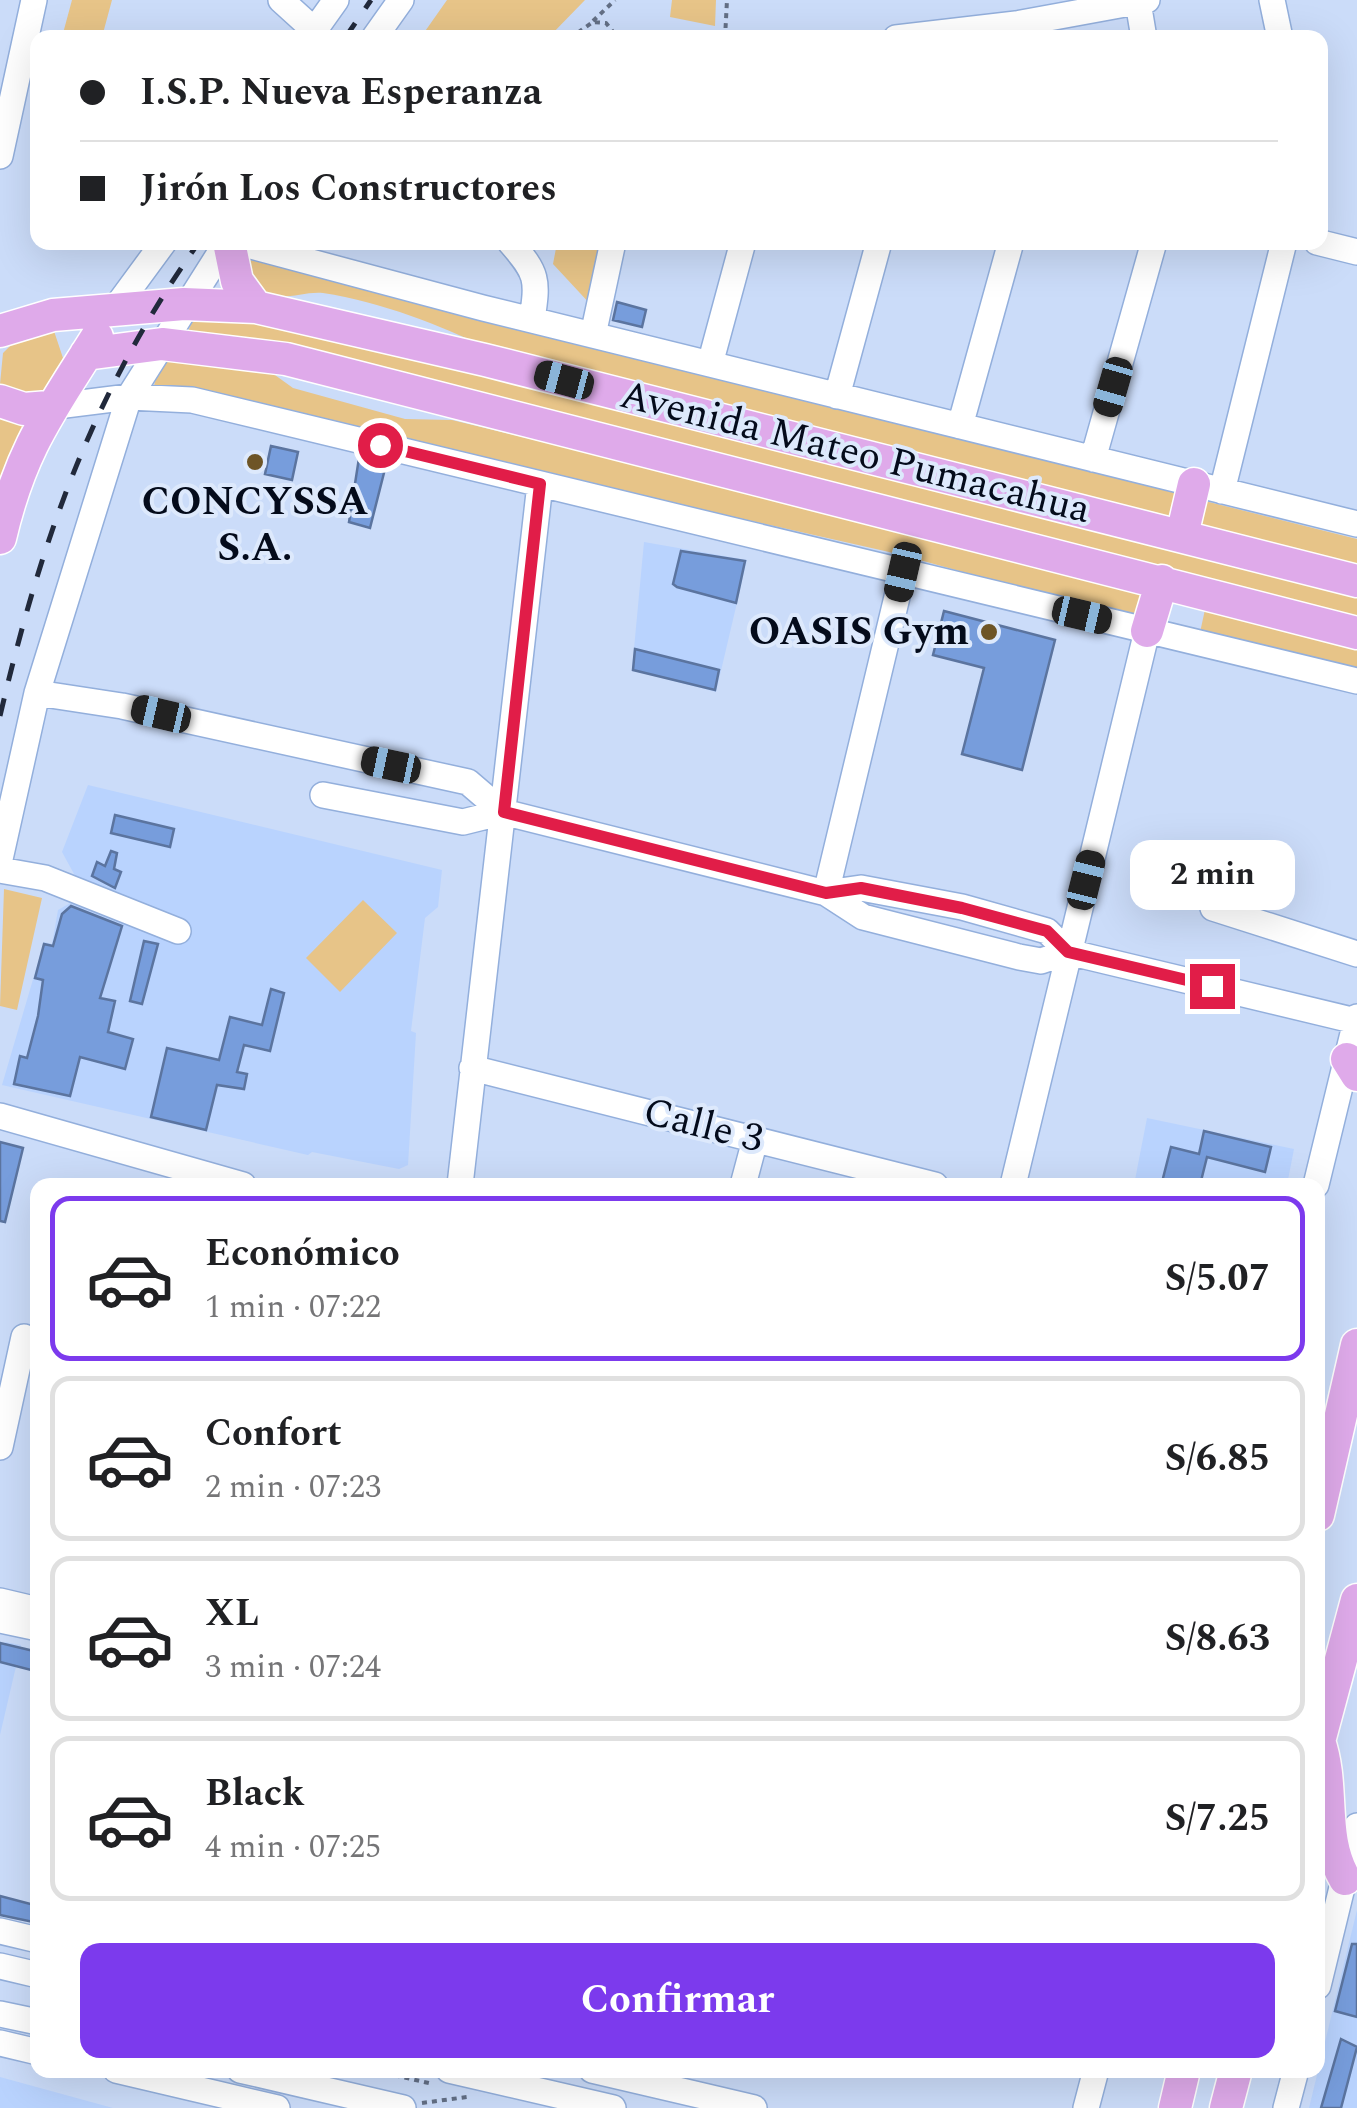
<!DOCTYPE html>
<html lang="es">
<head>
<meta charset="utf-8">
<style>
  body { margin:0; font-family:Spectral,serif; background:#f2f2f2; color:#202124; height:100vh; display:flex; flex-direction:column; font-size:38px; white-space:nowrap }
  * { box-sizing:border-box; margin:0 }
  p { font-size:32px; color:#757577 }
  .icon { flex:none; width:55px; height:55px; fill:none; stroke:currentColor; stroke-width:2; stroke-linecap:round; stroke-linejoin:round }
  .map { position:relative; flex:1; overflow:hidden }
  .panel { position:absolute; left:30px; top:1178px; width:1295px; height:900px; display:flex; flex-direction:column; background:#fff; border-radius:20px; box-shadow:0 10px 40px #0002 }
  .panel>* { flex:none }
  .guide { position:absolute; left:30px; top:30px; width:1298px; height:220px; border-radius:20px; box-shadow:0 10px 40px #0002; display:grid; align-content:center; height:220px; padding:0 50px; background:#fff }
  .end { position:absolute; width:45px; height:45px; margin:-22px; border:12px solid #e11d48; background:#fff; box-shadow:0 0 0 5px #fff }
  .from { border-radius:50% }
  .bubble { position:absolute; height:70px; border-radius:20px; background:#fff; box-shadow:0 10px 40px #0002; font-size:32px; font-weight:700; line-height:70px; text-align:center }
  .car { position:absolute; width:30px; height:60px; margin:-30px -15px; border-radius:12px; box-shadow:0 0 8px 2px #0007; background:linear-gradient(#222 24%,#8ab4d8 0 40%,#222 0 76%,#8ab4d8 0 86%,#222 0) }
  .guide b { display:flex; align-items:center; gap:35px; height:95px; font-size:38px }
  .guide b+b { border-top:2px solid #e0e0e0 }
  .guide i { width:25px; height:25px; background:#202124 }
  ul { padding:18px 0 0; list-style:none }
  li { display:flex; align-items:center; gap:30px; height:165px; margin:0 20px 15px; padding:0 30px; border:5px solid #e0e0e0; border-radius:20px }
  li div { flex:1 }
  li b { display:block; font-size:38px }
  li em { font-style:normal; font-weight:700 }
  li.on { border-color:#7c3aed }
  li>.icon { width:90px; height:90px; stroke-width:1.5 }
  .button { display:flex; gap:20px; margin-top:auto; padding:20px 50px }
  .button a { flex:1; height:115px; border-radius:20px; background:#7c3aed; color:#fff; font-size:40px; font-weight:700; line-height:115px; text-align:center }
  .map>svg:first-child { display:block }
  .built { fill:#b9d3fe }
  .green { fill:#e7c488 }
  .building { fill:#779ddc; stroke:#5b749f; stroke-width:2.5 }
  .lines { fill:none; stroke-linecap:round; stroke-linejoin:round }
  .minor-casing { stroke:#93afdc; stroke-width:28 }
  .major-casing { stroke:#fff; stroke-width:35 }
  .path { stroke:#636f85; stroke-width:4; stroke-dasharray:5 5; stroke-linecap:butt }
  .minor { stroke:#fff; stroke-width:25 }
  .major { stroke:#dfaaea; stroke-width:32 }
  .rail { stroke:#21293b; stroke-width:5; stroke-dasharray:18 18; stroke-linecap:butt }
  .route { stroke:#e11d48; stroke-width:12 }
  .poi-dot { fill:#6e5526; stroke:#dde9fc; stroke-width:4 }
  .labels { text-anchor:middle; dominant-baseline:central; stroke-width:8; stroke-linejoin:round; paint-order:stroke }
  .street-label { font-size:40px; fill:#040b1b; stroke:#dde9fc }
  .poi-label { font-size:40px; font-weight:bold; fill:#040b1b; stroke:#dde9fc }
</style>
</head>
<body>
<div class="map">
<svg width="1357" height="2108" viewBox="0 0 1357 2108">
  <rect width="100%" height="100%" fill="#cbdcf9"/>
  <path class="built" d="M644,542L747,560L716,692L632,670Z
    M88,785L442,870L438,907L425,918L411,1031L416,1033L408,1165L399,1169L312,1152L308,1155L2,1085L44,942L52,944L58,910L72,902L79,883L62,852Z
    M1147,1118L1294,1149L1287,1185H1134Z
    M5,1642L21,1645L0,1735V1663Z
    M1357,1910V2108H1309Z
    M0,2077L113,2108H0Z"/>
  <path class="green" d="M72,0H112L102,37H62Z
    M447,0H585L549,37H421Z
    M672,0H716L715,26L670,17Z
    M557,243H605L592,306L553,264Z
    M246,259L1177,492L1168,527L492,350C439,325 382,302 323,293C303,291 281,303 262,292C248,285 248,273 246,259Z
    M200,302L1357,590V630L187,334Z
    M54,331L63,358L50,396L4,391L0,384L3,353L14,342Z
    M168,358L268,370L293,388L405,419L452,420L1151,590L1143,622L898,554L154,386L158,370Z
    M0,413L34,422L0,504Z
    M1205,501L1357,539V571L1198,534Z
    M1206,605L1357,640V674L1199,637Z
    M4,889L42,898L17,1010L0,1006Z
    M363,900L397,933L340,992L306,958Z"/>
  <path class="building" d="M617,302L646,310L642,327L613,320Z
    M271,446L298,452L292,480L265,474Z
    M359,458L386,465L370,528L349,522Z
    M681,551L745,561L736,603L677,587L673,584Z
    M944,611L1055,640L1022,770L962,754L984,668L933,655Z
    M635,649L719,670L715,690L633,670Z
    M115,815L174,829L170,847L111,833Z
    M111,851L117,853L114,869L121,872L115,888L92,876L97,862L105,866Z
    M71,906L122,926L100,998L115,1001L108,1032L133,1039L125,1069L80,1057L70,1096L14,1084L20,1056L27,1058L38,1016L43,980L35,978L44,944L53,946L62,914Z
    M144,941L158,944L142,1004L130,1001Z
    M271,989L284,993L270,1051L244,1045L237,1072L247,1074L244,1089L217,1085L206,1130L151,1117L167,1048L219,1060L230,1017L262,1025Z
    M1204,1131L1271,1147L1265,1172L1207,1157L1200,1185L1162,1182L1171,1147L1199,1154Z
    M0,1142L23,1148L5,1222L0,1221Z
    M0,1643L38,1652L35,1671L0,1662Z
    M0,1896L38,1906V1923L0,1915Z
    M1352,1944H1357V2017L1335,2011Z
    M1341,2039L1357,2047L1341,2108H1321Z"/>
  <g class="lines">
    <g class="minor-casing">
      <path id="minor" d="M281,0L314,30
        M1272,0L1280,38
        M1138,2L1144,38
        M309,38L336,0
        M374,38L401,0
        M896,38L1016,24L1147,0
        M0,156L34,0
        M236,242L483,308L1357,524
        M510,242C538,274 538,279 532,320
        M1317,242L1357,252
        M114,310L164,242
        M593,335L613,242
        M710,364L743,242
        M837,396L879,242
        M49,407L129,397L192,400L1357,681
        M960,426L1011,242
        M1093,459L1154,242
        M1222,491L1284,242
        M903,572L826,893L861,888L962,907L1047,931L1068,952
        M37,693L122,706L468,782L503,812L826,893L863,917L1019,957L1041,961L1068,952L1356,1021
        M323,795L463,822L503,812
        M0,859L37,693L129,397L227,242
        M0,870L45,878L178,931
        M1213,908L1357,954
        M472,1068L935,1185
        M0,1116L243,1185
        M460,1185L540,484
        M743,1185L755,1140
        M1013,1185L1147,631
        M1316,1185L1357,1017
        M0,1447L24,1337
        M0,1601L38,1610
        M0,1620L38,1628
        M0,1931L38,1940
        M0,1966L38,1975
        M1318,1986L1357,1826
        M0,2014L38,2022
        M0,2043L38,2052
        M116,2070L277,2108
        M240,2070L403,2108
        M449,2070L613,2108
        M592,2070L754,2108
        M1086,2108L1096,2070
        M1286,2108L1296,2070"/>
    </g>
    <g class="major-casing">
      <path id="major" d="M229,242L237,281L256,307
        M0,331L53,315L184,304L256,307L485,360L1357,581
        M86,354L162,344L286,359L1357,633
        M0,401L24,409L49,407
        M1182,535L1194,484
        M0,538C21,448 50,412 97,337
        M1147,631L1162,581
        M1347,1059L1357,1075
        M1318,1515L1357,1345
        M1319,1741C1335,1787 1320,1837 1345,1879
        M1318,1745L1357,1600
        M1175,2108L1184,2070
        M1226,2108L1236,2070"/>
    </g>
    <path class="path" d="M593,21L615,0
      M570,38L593,22L606,23L618,38
      M725,38L727,0
      M385,2073L433,2084
      M422,2103L467,2097"/>
    <use href="#minor" class="minor"/>
    <use href="#major" class="major"/>
    <path class="rail" d="M345,38L371,0
      M0,716C42,537 92,394 199,242"/>
  </g>
  <g class="lines">
    <path class="route" d="M380,445L540,484L504,812L826,893L861,888L962,908L1047,931L1068,952L1212,986"/>
  </g>
  <g class="poi-dot">
    <circle cx="255" cy="462" r="10"/>
    <circle cx="989" cy="632" r="10"/>
  </g>
  <g class="labels">
    <g class="street-label">
      <text transform="translate(855 453) rotate(14)">Avenida Mateo Pumacahua</text>
      <text transform="translate(703 1126) rotate(14)">Calle 3</text>
    </g>
    <g class="poi-label">
      <text x="255" y="502">CONCYSSA<tspan x="255" dy="46">S.A.</tspan></text>
      <text x="969" y="632" text-anchor="end">OASIS Gym</text>
    </g>
  </g>
</svg>
<i class="end from" style="left:380px;top:445px"></i>
<i class="end" style="left:1212px;top:986px"></i>
<div class="bubble" style="left:1130px;top:840px;width:165px">2 min</div>
<i class="car" style="left:564px;top:380px;rotate:285deg"></i>
<i class="car" style="left:1113px;top:387px;rotate:196deg"></i>
<i class="car" style="left:903px;top:572px;rotate:193deg"></i>
<i class="car" style="left:1082px;top:615px;rotate:103deg"></i>
<i class="car" style="left:161px;top:714px;rotate:283deg"></i>
<i class="car" style="left:391px;top:765px;rotate:282deg"></i>
<i class="car" style="left:1086px;top:880px;rotate:14deg"></i>
<div class="guide">
<b><i class="from"></i>I.S.P. Nueva Esperanza</b>
<b><i></i>Jirón Los Constructores</b>
</div>
<section class="panel">
<ul>
<li class="on"><svg class="icon" aria-label="car" viewBox="0 0 24 24"><path d="M5 17H2v-5l4-1 3-4h7l3 4 3 1v5h-3M9 17h6M6 11h13"/><circle cx="7" cy="17" r="2"/><circle cx="17" cy="17" r="2"/></svg><div><b>Económico</b><p>1 min · 07:22</p></div><em>S/5.07</em></li>
<li><svg class="icon" aria-label="car" viewBox="0 0 24 24"><path d="M5 17H2v-5l4-1 3-4h7l3 4 3 1v5h-3M9 17h6M6 11h13"/><circle cx="7" cy="17" r="2"/><circle cx="17" cy="17" r="2"/></svg><div><b>Confort</b><p>2 min · 07:23</p></div><em>S/6.85</em></li>
<li><svg class="icon" aria-label="car" viewBox="0 0 24 24"><path d="M5 17H2v-5l4-1 3-4h7l3 4 3 1v5h-3M9 17h6M6 11h13"/><circle cx="7" cy="17" r="2"/><circle cx="17" cy="17" r="2"/></svg><div><b>XL</b><p>3 min · 07:24</p></div><em>S/8.63</em></li>
<li><svg class="icon" aria-label="car" viewBox="0 0 24 24"><path d="M5 17H2v-5l4-1 3-4h7l3 4 3 1v5h-3M9 17h6M6 11h13"/><circle cx="7" cy="17" r="2"/><circle cx="17" cy="17" r="2"/></svg><div><b>Black</b><p>4 min · 07:25</p></div><em>S/7.25</em></li>
</ul>
<div class="button"><a>Confirmar</a></div>
</section>
</div>
</body>
</html>
